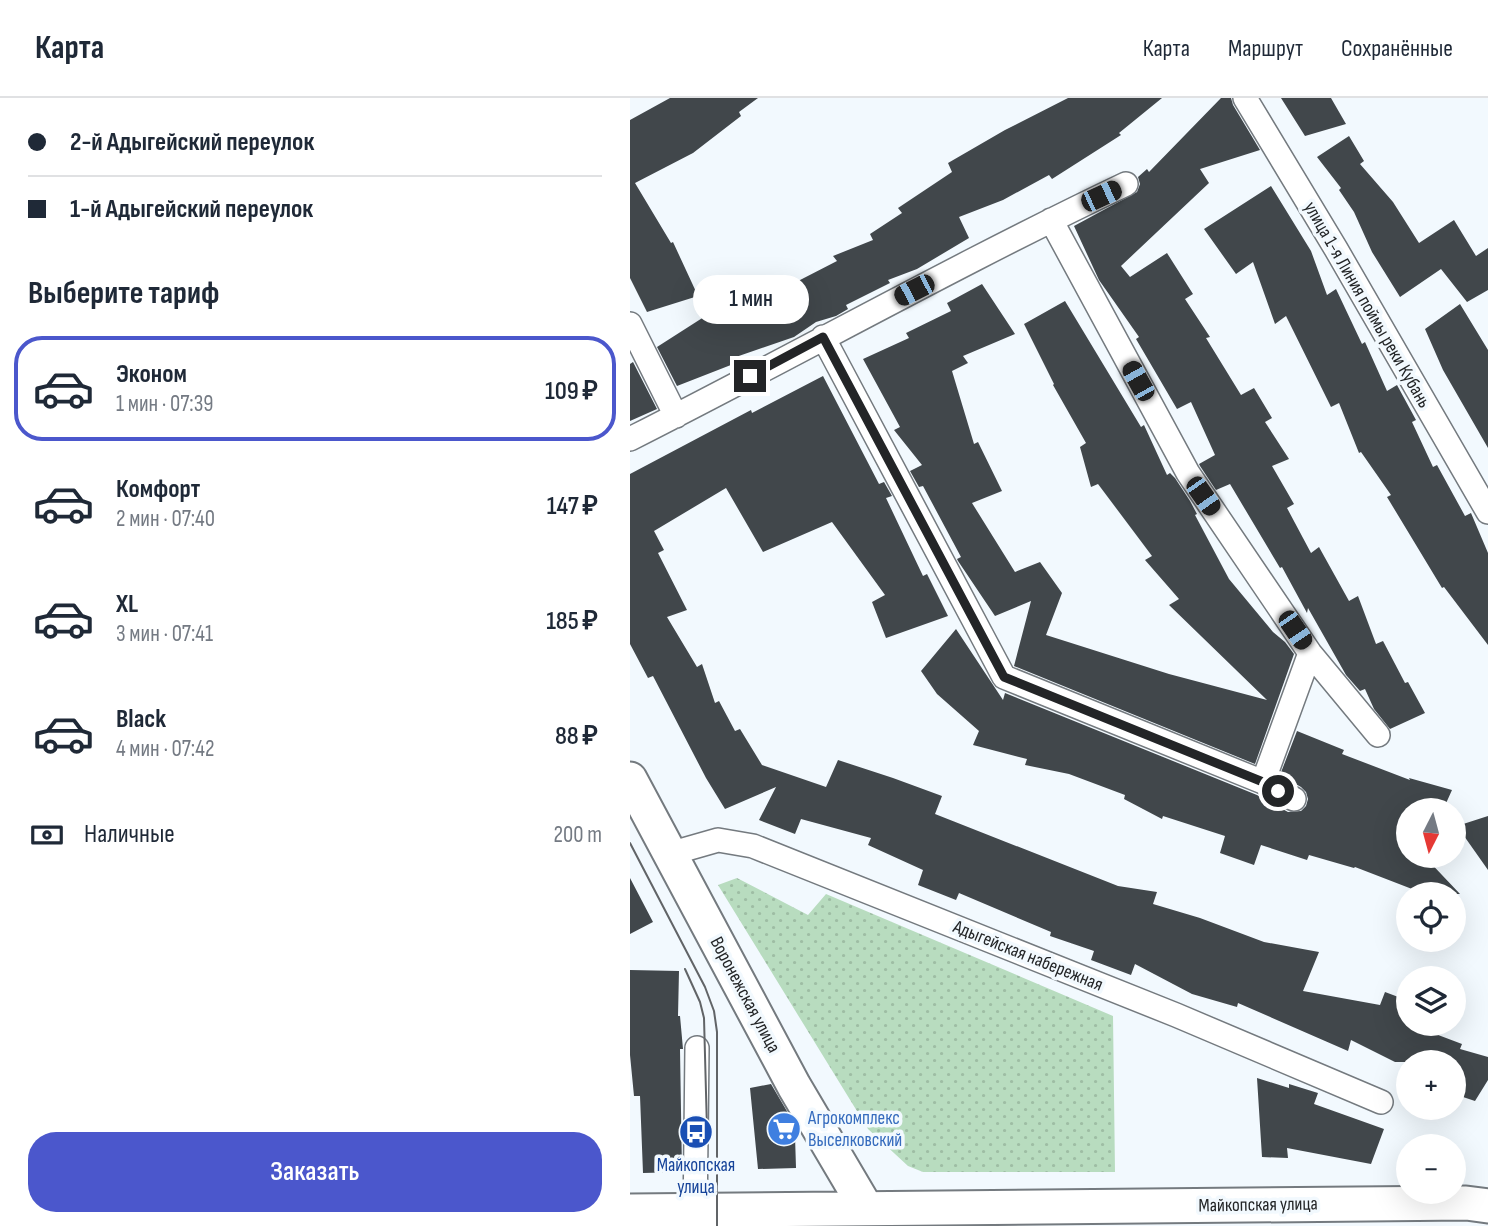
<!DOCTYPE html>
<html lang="ru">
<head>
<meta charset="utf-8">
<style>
  body { margin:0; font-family:"Sofia Sans Condensed",sans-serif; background:#f2f2f3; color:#1f2937; height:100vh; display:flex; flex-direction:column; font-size:26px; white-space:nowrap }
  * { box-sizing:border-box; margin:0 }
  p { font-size:23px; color:#747a83 }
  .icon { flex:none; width:38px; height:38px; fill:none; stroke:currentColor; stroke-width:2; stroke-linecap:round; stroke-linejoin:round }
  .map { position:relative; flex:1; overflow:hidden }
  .drawer { display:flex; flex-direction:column; background:#fff; width:630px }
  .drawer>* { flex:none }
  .guide { display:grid; align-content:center; height:154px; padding:0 28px; background:#fff }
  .needle { width:46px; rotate:186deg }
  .controls { position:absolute; left:766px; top:700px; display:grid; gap:14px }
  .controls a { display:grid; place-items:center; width:70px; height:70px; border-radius:50%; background:#fff; box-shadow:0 7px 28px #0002; font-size:35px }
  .end { position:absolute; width:32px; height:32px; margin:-16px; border:9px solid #232527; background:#fff; box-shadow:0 0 0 4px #fff }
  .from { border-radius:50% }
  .bubble { position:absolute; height:49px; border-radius:24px; background:#fff; box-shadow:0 7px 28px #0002; font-size:23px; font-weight:600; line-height:49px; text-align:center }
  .car { position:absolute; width:21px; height:42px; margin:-21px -10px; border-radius:9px; box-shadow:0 0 5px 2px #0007; background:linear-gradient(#222 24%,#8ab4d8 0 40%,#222 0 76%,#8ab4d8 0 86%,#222 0) }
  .guide b { display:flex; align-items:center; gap:24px; height:66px; font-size:26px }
  .guide b+b { border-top:2px solid #e0e1e3 }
  .guide i { width:18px; height:18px; background:#1f2937 }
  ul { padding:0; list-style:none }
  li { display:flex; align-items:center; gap:21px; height:105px; margin:0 14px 10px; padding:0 14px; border:4px solid transparent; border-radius:28px }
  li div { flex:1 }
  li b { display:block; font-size:26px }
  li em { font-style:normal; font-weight:600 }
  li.current { border-color:#4b57cc }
  li>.icon { width:63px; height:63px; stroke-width:1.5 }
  h2 { padding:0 28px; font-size:32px; line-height:84px }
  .pay { display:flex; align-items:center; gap:18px; height:77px; padding:0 28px; font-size:26px }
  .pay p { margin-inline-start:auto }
  .primary-button { display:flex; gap:14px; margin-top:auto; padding:14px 28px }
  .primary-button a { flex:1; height:80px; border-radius:28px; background:#4b57cc; color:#fff; font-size:28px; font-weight:600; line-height:80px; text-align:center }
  header { display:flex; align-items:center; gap:42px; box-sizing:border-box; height:98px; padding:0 35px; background:#fff; border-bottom:2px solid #e0e1e3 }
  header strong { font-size:33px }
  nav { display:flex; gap:38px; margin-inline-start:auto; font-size:24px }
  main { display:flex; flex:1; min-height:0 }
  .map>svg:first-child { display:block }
  .park { fill:url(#park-dots) }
  .building { fill:#41474b }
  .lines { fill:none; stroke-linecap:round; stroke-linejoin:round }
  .street-casing { stroke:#747a7f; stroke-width:26 }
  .secondary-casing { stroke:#747a7f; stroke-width:37 }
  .street { stroke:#fff; stroke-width:23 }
  .secondary { stroke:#fff; stroke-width:33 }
  .tram { stroke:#616467; stroke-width:2 }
  .route { stroke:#232527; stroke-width:9 }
  .labels { text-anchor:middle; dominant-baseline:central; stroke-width:7; stroke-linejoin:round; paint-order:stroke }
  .street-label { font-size:19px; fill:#232527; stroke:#f2f9fe }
  .shop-label { font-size:19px; fill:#366cbe; stroke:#f2f9fe; text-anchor:start }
  .transit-label { font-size:19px; fill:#164399; stroke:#f2f9fe }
</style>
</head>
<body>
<header>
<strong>Карта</strong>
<nav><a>Карта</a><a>Маршрут</a><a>Сохранённые</a></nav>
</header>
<main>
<section class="drawer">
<div class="guide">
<b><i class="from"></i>2-й Адыгейский переулок</b>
<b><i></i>1-й Адыгейский переулок</b>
</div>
<h2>Выберите тариф</h2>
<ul>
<li class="current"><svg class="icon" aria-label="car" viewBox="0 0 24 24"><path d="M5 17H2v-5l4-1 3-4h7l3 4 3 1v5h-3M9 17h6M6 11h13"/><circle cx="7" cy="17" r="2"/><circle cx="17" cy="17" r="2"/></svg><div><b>Эконом</b><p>1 мин · 07:39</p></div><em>109 ₽</em></li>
<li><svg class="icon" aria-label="car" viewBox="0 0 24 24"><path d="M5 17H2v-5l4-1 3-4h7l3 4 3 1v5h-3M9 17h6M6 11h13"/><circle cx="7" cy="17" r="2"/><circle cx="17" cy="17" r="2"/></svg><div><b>Комфорт</b><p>2 мин · 07:40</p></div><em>147 ₽</em></li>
<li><svg class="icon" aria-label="car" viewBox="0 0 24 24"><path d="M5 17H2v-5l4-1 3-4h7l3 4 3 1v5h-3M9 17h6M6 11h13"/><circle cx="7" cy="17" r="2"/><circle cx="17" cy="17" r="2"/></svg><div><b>XL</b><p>3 мин · 07:41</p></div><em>185 ₽</em></li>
<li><svg class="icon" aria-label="car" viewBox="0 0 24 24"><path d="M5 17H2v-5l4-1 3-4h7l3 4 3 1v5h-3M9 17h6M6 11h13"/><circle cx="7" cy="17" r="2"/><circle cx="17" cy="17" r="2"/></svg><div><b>Black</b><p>4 мин · 07:42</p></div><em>88 ₽</em></li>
</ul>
<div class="pay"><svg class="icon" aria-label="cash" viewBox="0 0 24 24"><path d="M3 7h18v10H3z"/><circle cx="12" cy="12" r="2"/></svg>Наличные<p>200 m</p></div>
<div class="primary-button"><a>Заказать</a></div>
</section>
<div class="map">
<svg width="858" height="1128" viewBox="0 0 858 1128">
  <defs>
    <pattern id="park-dots" width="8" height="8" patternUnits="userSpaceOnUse" patternTransform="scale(1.75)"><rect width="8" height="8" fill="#b8dcbf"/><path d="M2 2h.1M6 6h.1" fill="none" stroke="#9ebda4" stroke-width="1.8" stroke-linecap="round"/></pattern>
  </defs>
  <rect width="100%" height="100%" fill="#f2f9fe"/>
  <path class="park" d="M107,780L178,817L196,796L483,918L485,1074H293L278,1068L238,1031L88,787Z"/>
  <path class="building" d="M40,0H128L109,14L111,18L63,55L5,85L41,145L43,144L68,198L17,214L0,180V22Z
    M438,0H532L489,35L491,37L422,81L419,77L373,102L329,119L339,140L287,171L258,182L260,185L216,207L218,211L206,218L186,224L164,239L103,260L106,265L47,288L27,249L77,217L79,222L138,201L137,199L207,163L203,158L243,142L240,136L272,115L268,110L322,74L318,65L375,32Z
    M591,0H601L603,7L630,52L570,71L579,85L491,168L500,179L537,155L563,196L555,201L580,239L576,240L611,297L624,290L642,320L635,324L659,361L642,368L664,406L657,410L681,455L689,449L719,503L728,498L746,546L753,543L775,585L778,584L795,615L760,631L744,611L735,591L730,593L716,577L678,510L677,515L652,469L650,470L600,386L586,392L570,368L569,366L585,357L561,304L547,311L506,241L509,239L469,182L444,128L507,94L510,86L508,79L517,71L519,74Z
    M651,0H701L716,26L675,38Z
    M719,38L734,63L730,66L763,104L789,145L824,122L846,158L858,150V192L837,204L811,171L770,199L742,154L724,114L709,92L711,90L687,59Z
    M641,88L681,153L697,197L706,191L732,246L735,244L757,293L767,287L786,322L782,324L803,369L807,367L835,418L841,415L858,455V547L814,489L812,490L757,399L761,397L731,354L729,355L709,305L701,309L656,218L645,226L623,164L606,176L574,131Z
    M352,186L385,236L333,258L338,265L322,273L344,346L348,344L372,393L342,405L385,474L410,464L432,495L416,537L539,576L637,602L539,507L549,501L515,462L522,458L468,386L461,389L450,349L456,345L423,287L424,286L394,226L435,203L511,329L514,327L537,377L540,375L545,380L560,403L567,416L565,417L599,481L643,534L655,544L664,556L625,666L384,568L401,503L365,518L328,463L327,461L331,459L293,388L289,389L280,373L292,367L264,332L270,329L233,261L279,240L276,235L321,213L317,205Z
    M830,206L858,252V350L813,272L795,231Z
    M3,264L27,311L0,323V266Z
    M193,278L249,386L254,384L262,398L256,400L293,478L297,476L318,518L256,540L242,504L255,497L202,424L133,454L96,390L24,433L34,452L28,455L57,512L37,519L67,569L72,566L85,605L89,603L105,633L110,631L132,667L196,689L208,662L263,680L312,698L305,716L488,788L527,794L523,806L570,820L634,844L689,854L673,893L750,907L755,894L779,903V926L832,946L830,951L858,959V982L845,1003L824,996V962L823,964H765L721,942L718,953L608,905L607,909L562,896L505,866L501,877L461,862L464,853L420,838L421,834L329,795L326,802L288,787L293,772L238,747L241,740L171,721L165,736L129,722L146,689L95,711L76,680L23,578L18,580L0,546V376L121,312L122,315Z
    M326,531L373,602L375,595L627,697L658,714L671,713L676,708L678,701L676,694L671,689L650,677L667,633L714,652L712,656L780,682L779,680L822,692L813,712H779V758H794L830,796H795L725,769L724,770L679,757L677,762L631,747L624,767L590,755L595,738L533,718L532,721L494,701L495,697L439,676L395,667L397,661L343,647L349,633L307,596L291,573Z
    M858,718V772L827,728Z
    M0,780L23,824L0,836Z
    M0,872L49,873L48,918H50L53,951H50L52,1074L13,1075L10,998H4L0,957Z
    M627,980L659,990V986L688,995L684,1006L754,1031L741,1066L657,1050L658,1060L632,1059Z
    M141,986L158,1015L165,1038L166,1070L128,1071L120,990Z"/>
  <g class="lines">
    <g class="street-casing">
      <path id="street" d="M615,0L706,151L858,414
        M421,122L558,375L680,555L748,637
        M0,226L46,318
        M193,239L374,579L633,684L664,701
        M0,341C166,257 328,166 496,86
        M633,684L680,555
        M39,756L88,742L123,748L546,917L751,1004
        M65,1125L67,950"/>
    </g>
    <g class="secondary-casing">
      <path id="secondary" d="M0,681L164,988L236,1110
        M0,1113L836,1105L858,1108"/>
    </g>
    <use href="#street" class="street"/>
    <use href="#secondary" class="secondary"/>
    <path class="tram" d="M0,745L75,889L84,913L87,934V1128
      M55,871L70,904L74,920L77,1032"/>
  </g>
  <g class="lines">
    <path class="route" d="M120,278L193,239L374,579L633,684L648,693"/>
  </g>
  <defs>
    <g id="supermarket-disc" transform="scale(1.75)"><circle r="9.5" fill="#3f7fe0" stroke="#f2f9fe"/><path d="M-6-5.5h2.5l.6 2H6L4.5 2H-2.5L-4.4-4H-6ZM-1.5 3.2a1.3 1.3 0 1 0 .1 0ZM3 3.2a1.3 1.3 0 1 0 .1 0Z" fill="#fff"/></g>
    <g id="bus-disc" transform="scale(1.75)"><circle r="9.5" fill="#1a4fb4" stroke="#f2f9fe"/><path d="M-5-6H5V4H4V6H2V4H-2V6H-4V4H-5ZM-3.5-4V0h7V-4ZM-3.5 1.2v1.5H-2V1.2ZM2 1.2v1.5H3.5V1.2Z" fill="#fff"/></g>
  </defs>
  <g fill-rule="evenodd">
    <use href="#supermarket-disc" x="154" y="1031"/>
    <use href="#bus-disc" x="66" y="1034"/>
  </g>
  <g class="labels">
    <g class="street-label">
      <text transform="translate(737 207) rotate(60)">улица 1-я Линия поймы реки Кубань</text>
      <text transform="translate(398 858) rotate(22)">Адыгейская набережная</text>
      <text transform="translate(115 897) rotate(62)">Воронежская улица</text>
      <text transform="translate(628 1107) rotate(-1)">Майкопская улица</text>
    </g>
    <g class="shop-label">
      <text x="178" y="1020">Агрокомплекс<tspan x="178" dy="22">Выселковский</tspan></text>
    </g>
    <g class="transit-label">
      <text x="66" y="1067">Майкопская<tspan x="66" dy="22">улица</tspan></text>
    </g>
  </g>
</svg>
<div class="controls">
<a><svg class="needle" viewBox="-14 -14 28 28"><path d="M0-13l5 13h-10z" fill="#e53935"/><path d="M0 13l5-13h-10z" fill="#747a83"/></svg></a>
<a><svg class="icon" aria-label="locate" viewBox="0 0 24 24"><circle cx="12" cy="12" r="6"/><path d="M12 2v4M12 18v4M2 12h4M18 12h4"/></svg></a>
<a><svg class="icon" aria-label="layers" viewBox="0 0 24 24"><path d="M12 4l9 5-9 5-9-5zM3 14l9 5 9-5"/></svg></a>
<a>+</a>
<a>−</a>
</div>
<i class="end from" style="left:648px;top:693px"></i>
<i class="end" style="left:120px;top:278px"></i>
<div class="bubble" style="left:63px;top:177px;width:116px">1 мин</div>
<i class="car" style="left:471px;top:98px;rotate:65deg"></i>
<i class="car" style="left:284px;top:192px;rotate:243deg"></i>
<i class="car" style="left:508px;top:283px;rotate:331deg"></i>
<i class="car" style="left:573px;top:398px;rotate:145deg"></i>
<i class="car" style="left:665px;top:532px;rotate:146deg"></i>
</div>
</main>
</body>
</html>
